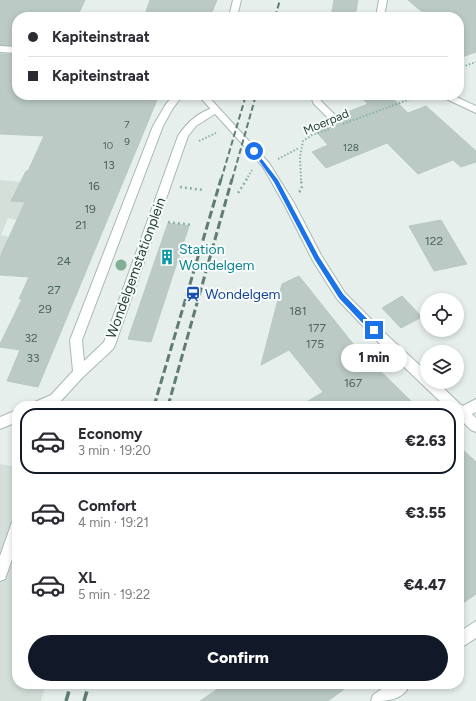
<!DOCTYPE html>
<html lang="en">
<head>
<meta charset="utf-8">
<style>
  body { margin:0; font-family:Figtree,sans-serif; background:#f2f2f3; color:#2b2b33; height:100vh; display:flex; flex-direction:column; font-size:15px; white-space:nowrap }
  * { box-sizing:border-box; margin:0 }
  p { font-size:13px; color:#7c7c81 }
  .icon { flex:none; width:22px; height:22px; fill:none; stroke:currentColor; stroke-width:2; stroke-linecap:round; stroke-linejoin:round }
  .map { position:relative; flex:1; overflow:hidden }
  .panel { position:absolute; left:12px; top:401px; width:452px; height:288px; display:flex; flex-direction:column; background:#fff; border-radius:16px; box-shadow:0 2px 6px #0003 }
  .panel>* { flex:none }
  .guide { position:absolute; left:12px; top:12px; width:452px; height:88px; border-radius:16px; box-shadow:0 2px 6px #0003; display:grid; align-content:center; height:88px; padding:0 16px; background:#fff }
  .tools { position:absolute; left:420px; top:293px; display:grid; gap:8px }
  .tools a { display:grid; place-items:center; width:44px; height:44px; border-radius:50%; background:#fff; box-shadow:0 2px 6px #0003; font-size:20px }
  .end { position:absolute; width:18px; height:18px; margin:-9px; border:5px solid #1a73e8; background:#fff; box-shadow:0 0 0 2px #fff }
  .from { border-radius:50% }
  .bubble { position:absolute; height:28px; border-radius:14px; background:#fff; box-shadow:0 2px 6px #0003; font-size:13px; font-weight:800; line-height:28px; text-align:center }
  .guide b { display:flex; align-items:center; gap:14px; height:38px; font-size:15px }
  .guide b+b { border-top:1px solid #e1e1e2 }
  .guide i { width:10px; height:10px; background:#2b2b33 }
  ul { padding:7px 0 0; list-style:none }
  li { display:flex; align-items:center; gap:12px; height:66px; margin:0 8px 6px; padding:0 8px; border:2px solid transparent; border-radius:16px }
  li div { flex:1 }
  li b { display:block; font-size:15px }
  li em { font-style:normal; font-weight:800 }
  li.selected { border-color:#111827 }
  li>.icon { width:36px; height:36px; stroke-width:1.5 }
  .cta { display:flex; gap:8px; margin-top:auto; padding:8px 16px }
  .cta a { flex:1; height:46px; border-radius:24px; background:#111827; color:#fff; font-size:16px; font-weight:800; line-height:46px; text-align:center }
  .map>svg:first-child { display:block }
  .built { fill:#d4dfda }
  .building { fill:#bbcac4; stroke:#b8c9c2 }
  .lines { fill:none; stroke-linecap:round; stroke-linejoin:round }
  .service-casing { stroke:#a8b8b2; stroke-width:2 }
  .minor-casing { stroke:#a8b8b2; stroke-width:2 }
  .tertiary-casing { stroke:#a8b8b2; stroke-width:2 }
  .path-far1 { stroke:#86b3a5; stroke-width:2; stroke-dasharray:1.5 2; stroke-linecap:butt }
  .path { stroke:#86b3a5; stroke-width:2.5; stroke-dasharray:2 3; stroke-linecap:butt }
  .service { fill:#fff; fill-rule:evenodd }
  .minor { fill:#fff; fill-rule:evenodd }
  .tertiary { fill:#fff; fill-rule:evenodd }
  .rail-far2 { stroke:#5f7d75; stroke-width:2; stroke-dasharray:6 3; stroke-linecap:butt }
  .rail-far1 { stroke:#5f7d75; stroke-width:3; stroke-dasharray:8 3.5; stroke-linecap:butt }
  .rail { stroke:#5f7d75; stroke-width:3.5; stroke-dasharray:10 5; stroke-linecap:butt }
  .tree { fill:#80af93 }
  .route { fill:#1a73e8 }
  .labels { text-anchor:middle; dominant-baseline:central; stroke-width:4; stroke-linejoin:round; paint-order:stroke }
  .far-number-label { font-size:10px; fill:#4a645c }
  .far-street-label { font-size:12px; fill:#24423a; stroke:#f7fbf9 }
  .number-label { font-size:12px; fill:#4a645c }
  .culture-label { font-size:14px; fill:#0d838f; stroke:#f7fbf9; text-anchor:start }
  .street-label { font-size:14px; fill:#24423a; stroke:#f7fbf9 }
  .transit-label { font-size:14px; fill:#164399; stroke:#f7fbf9; text-anchor:start }
</style>
</head>
<body>
<div class="map">
<svg width="476" height="701" viewBox="0 0 476 701">
  <rect width="100%" height="100%" fill="#e6efeb"/>
  <path class="built" d="M0,180L34,183L16,220L8,218L1,235L9,237L0,257Z
    M0,464L17,467V684H46L41,701H0Z"/>
  <path class="building" d="M0,0H85L77,17H17V46L0,45Z
    M150,0H217L210,17H144Z
    M334,0H358L355,17H331Z
    M408,0H476V52L459,58V17H428Z
    M0,54H17V95H159L38,387L7,381L20,350L0,347V344L22,299H19L29,277L0,275V257L25,202L11,201L26,171H28L44,136L0,134Z
    M358,95H389L408,113L426,106L476,151V162L461,167L453,160L418,174L387,143L326,168L312,152L328,145L311,126L368,104Z
    M441,220L467,264L434,271L409,226Z
    M168,223L189,226L151,342L128,339Z
    M299,276L354,345L416,406H300L323,392L289,350L261,365L282,284Z
    M402,296L422,317L401,328L382,308Z
    M459,446L476,462V594L459,606Z
    M225,684H351L328,701H200Z"/>
  <g class="lines">
    <g class="service-casing">
      <path id="service" d="M17,521V545L5,579L0,581V556L12,522Z"/>
    </g>
    <g class="minor-casing">
      <path id="minor" d="M233,0H241L237,17H229Z
        M379,0H387L384,17H376Z
        M174,95H183L173,108L163,126L82,340L84,361L104,342L178,136C187,122 200,111 216,107L221,110L196,126L188,136L115,345L113,349L83,377L59,403L53,406H33L35,402L51,395L73,371L70,340L153,126L166,104Z
        M310,95H318L321,101L335,115L333,117H327L314,104Z
        M441,95H452L476,106V113L442,97Z
        M476,399V412L462,419L459,418V408Z
        M17,410V422L0,429V417Z
        M476,621V638L459,649V632Z
        M389,684H410C403,701 387,701 371,701L373,695Z"/>
    </g>
    <g class="tertiary-casing">
      <path id="tertiary" d="M0,46L17,47V53L0,52Z
        M198,95H207L269,163L294,203L321,255L345,293L389,337L427,372V382H437L460,404L463,406L476,418V432L471,430L459,418V406H445L381,345L337,299L313,261L284,204L263,167Z"/>
    </g>
    <path class="path-far1" d="M459,68L476,62
      M343,124L421,95
      M199,141L216,133
      M278,159L299,148
      M246,180L252,170
      M301,180L300,157L303,141L312,135L329,129"/>
    <path class="path" d="M180,187L203,190
      M299,192L302,189L301,179
      M238,193L247,179
      M168,222L192,225"/>
    <use href="#service" class="service"/>
    <use href="#minor" class="minor"/>
    <use href="#tertiary" class="tertiary"/>
    <path class="rail-far2" d="M275,17L280,0
      M221,180L246,95
      M232,180L256,95"/>
    <path class="rail-far1" d="M154,406L221,179
      M168,406L232,179"/>
    <path class="rail" d="M66,701L71,684
      M84,701L89,684"/>
  </g>
  <circle class="tree" cx="121" cy="265" r="5.5"/>
  <path class="route" d="M254,149L278,180L319,257L343,294L376,328V332H371L339,298L315,260L274,182L252,151Z"/>
  <defs>
    <g id="building-bare" transform="scale(1.2)"><path d="M-4-6H4V6H1V3H-1V6H-4ZM-2.5-4.3h1.7v1.8h-1.7ZM.8-4.3h1.7v1.8H.8ZM-2.5-1h1.7V.8h-1.7ZM.8-1h1.7V.8H.8Z" fill="#0f9aa8" stroke="#f7fbf9" stroke-width="2.5" paint-order="stroke"/></g>
    <g id="station-bare" transform="scale(1.2)"><path d="M-3-6H3Q5-6 5-4V2Q5 4 3 4L4.5 6H3L1.5 4h-3L-3 6H-4.5L-3 4Q-5 4-5 2V-4Q-5-6-3-6ZM-3.5-4v3h7v-3ZM-3.5 1v1.5H-2V1ZM2 1v1.5H3.5V1Z" fill="#1a4fb4" stroke="#f7fbf9" stroke-width="2.5" paint-order="stroke"/></g>
  </defs>
  <g fill-rule="evenodd">
    <use href="#building-bare" x="167" y="257"/>
    <use href="#station-bare" x="193" y="294"/>
  </g>
  <g class="labels">
    <g class="far-number-label">
      <text x="127" y="124">7</text>
      <text x="127" y="141">9</text>
      <text x="108" y="145">10</text>
      <text x="351" y="147">128</text>
    </g>
    <g class="far-street-label">
      <text transform="translate(326 122) rotate(-23)">Moerpad</text>
    </g>
    <g class="number-label">
      <text x="109" y="165">13</text>
      <text x="94" y="186">16</text>
      <text x="90" y="209">19</text>
      <text x="81" y="225">21</text>
      <text x="434" y="241">122</text>
      <text x="64" y="261">24</text>
      <text x="54" y="290">27</text>
      <text x="45" y="309">29</text>
      <text x="298" y="311">181</text>
      <text x="317" y="328">177</text>
      <text x="31" y="338">32</text>
      <text x="315" y="344">175</text>
      <text x="33" y="358">33</text>
      <text x="353" y="383">167</text>
    </g>
    <g class="culture-label">
      <text x="179" y="249">Station<tspan x="179" dy="16">Wondelgem</tspan></text>
    </g>
    <g class="street-label">
      <text transform="translate(136 268) rotate(-70)">Wondelgemstationplein</text>
    </g>
    <g class="transit-label">
      <text x="205" y="294">Wondelgem</text>
    </g>
  </g>
</svg>
<div class="tools">
<a><svg class="icon" aria-label="locate" viewBox="0 0 24 24"><circle cx="12" cy="12" r="6"/><path d="M12 2v4M12 18v4M2 12h4M18 12h4"/></svg></a>
<a><svg class="icon" aria-label="layers" viewBox="0 0 24 24"><path d="M12 4l9 5-9 5-9-5zM3 14l9 5 9-5"/></svg></a>
</div>
<i class="end from" style="left:254px;top:151px"></i>
<i class="end" style="left:374px;top:330px"></i>
<div class="bubble" style="left:341px;top:344px;width:66px">1 min</div>
<div class="guide">
<b><i class="from"></i>Kapiteinstraat</b>
<b><i></i>Kapiteinstraat</b>
</div>
<section class="panel">
<ul>
<li class="selected"><svg class="icon" aria-label="car" viewBox="0 0 24 24"><path d="M5 17H2v-5l4-1 3-4h7l3 4 3 1v5h-3M9 17h6M6 11h13"/><circle cx="7" cy="17" r="2"/><circle cx="17" cy="17" r="2"/></svg><div><b>Economy</b><p>3 min · 19:20</p></div><em>€2.63</em></li>
<li><svg class="icon" aria-label="car" viewBox="0 0 24 24"><path d="M5 17H2v-5l4-1 3-4h7l3 4 3 1v5h-3M9 17h6M6 11h13"/><circle cx="7" cy="17" r="2"/><circle cx="17" cy="17" r="2"/></svg><div><b>Comfort</b><p>4 min · 19:21</p></div><em>€3.55</em></li>
<li><svg class="icon" aria-label="car" viewBox="0 0 24 24"><path d="M5 17H2v-5l4-1 3-4h7l3 4 3 1v5h-3M9 17h6M6 11h13"/><circle cx="7" cy="17" r="2"/><circle cx="17" cy="17" r="2"/></svg><div><b>XL</b><p>5 min · 19:22</p></div><em>€4.47</em></li>
</ul>
<div class="cta"><a>Confirm</a></div>
</section>
</div>
</body>
</html>
